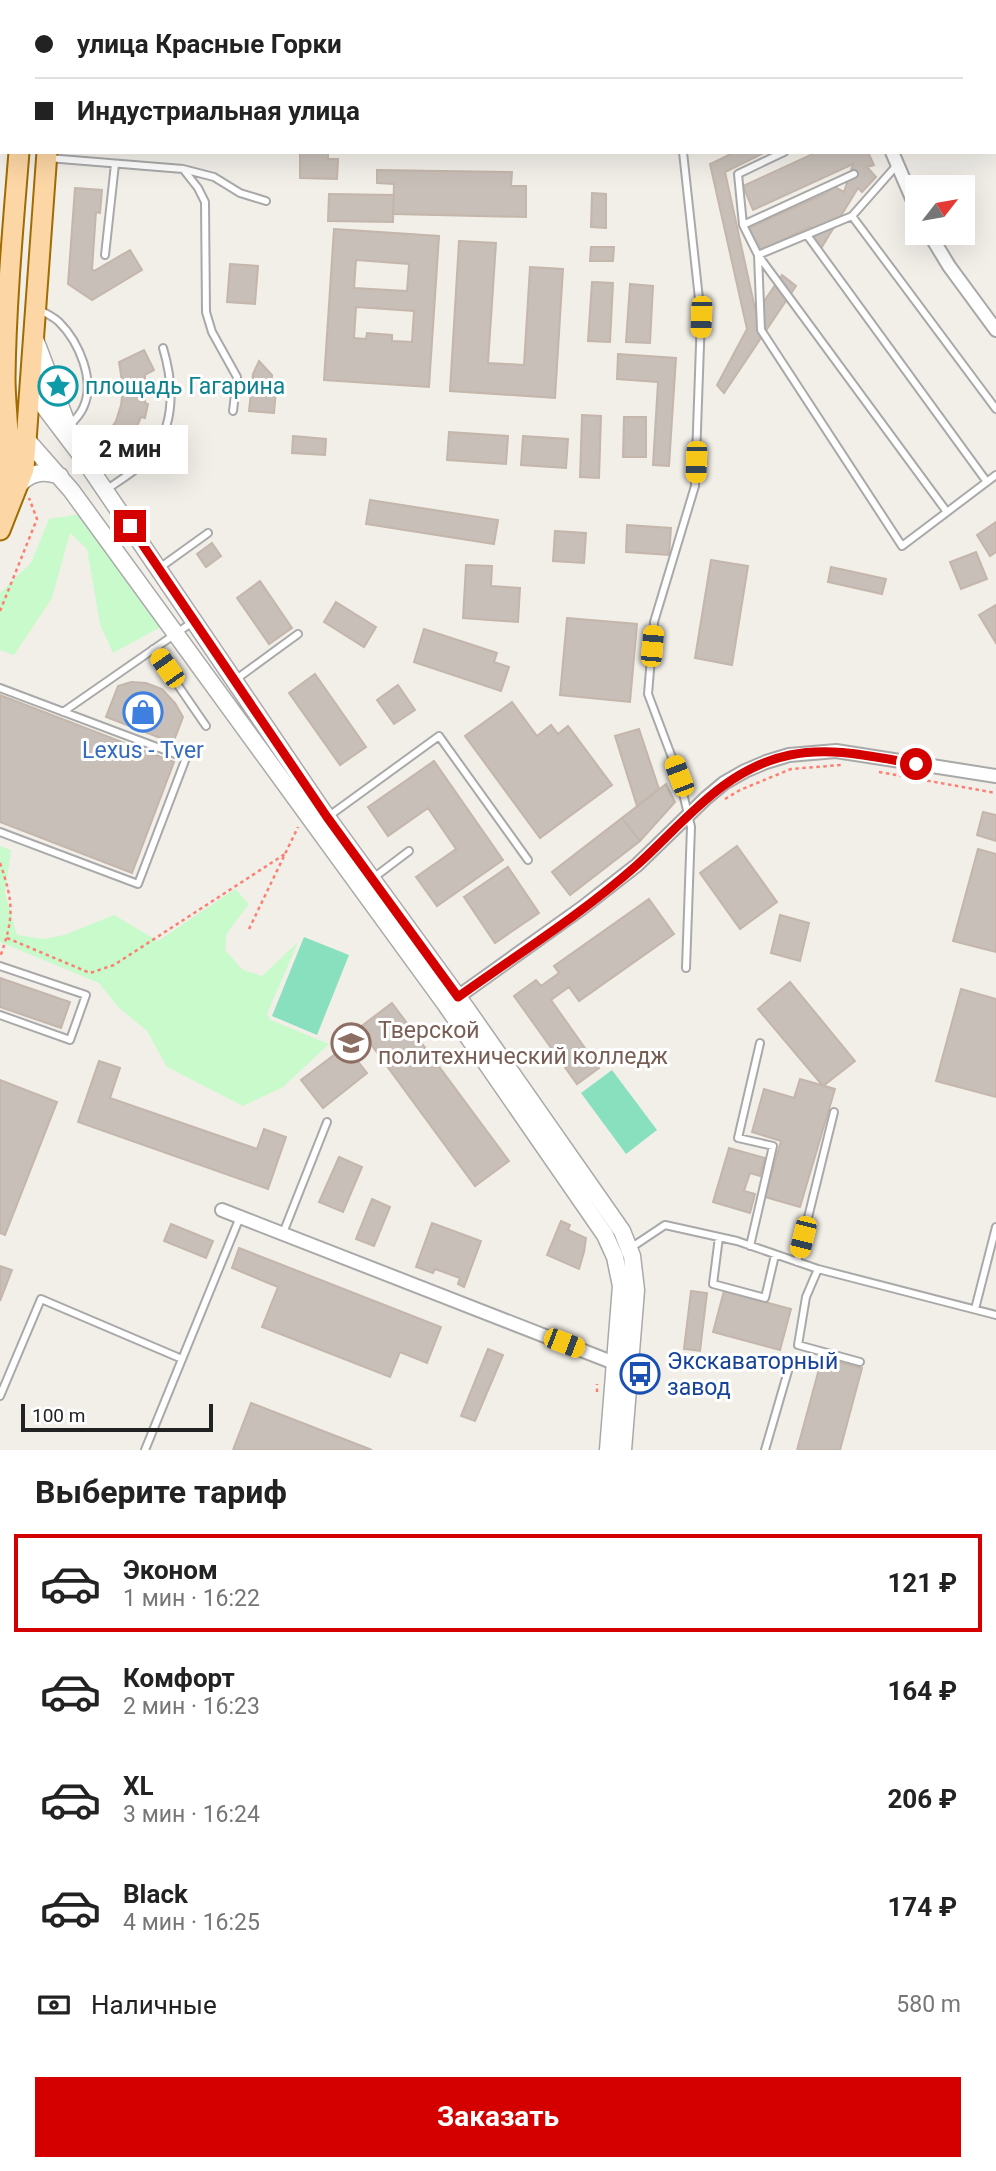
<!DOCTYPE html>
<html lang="ru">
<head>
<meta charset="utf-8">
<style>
  body { margin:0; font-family:Roboto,sans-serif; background:#f6f6f6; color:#222; height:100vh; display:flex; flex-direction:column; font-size:26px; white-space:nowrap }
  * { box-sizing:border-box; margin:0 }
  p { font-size:23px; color:#767676 }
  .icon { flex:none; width:38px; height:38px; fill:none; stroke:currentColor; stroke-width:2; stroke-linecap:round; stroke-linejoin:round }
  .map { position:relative; height:1450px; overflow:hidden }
  .sheet { display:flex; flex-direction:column; background:#fff; flex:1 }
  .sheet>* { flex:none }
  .guide { position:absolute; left:0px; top:0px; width:998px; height:154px; box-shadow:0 7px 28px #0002; display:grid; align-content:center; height:154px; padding:0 35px; background:#fff }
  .needle { width:46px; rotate:59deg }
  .tools { position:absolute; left:905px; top:175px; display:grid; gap:14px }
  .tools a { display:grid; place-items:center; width:70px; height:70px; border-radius:0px; background:#fff; box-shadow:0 7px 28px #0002; font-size:35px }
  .scale { position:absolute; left:21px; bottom:18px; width:192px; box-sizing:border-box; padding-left:7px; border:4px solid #222; border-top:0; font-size:19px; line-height:24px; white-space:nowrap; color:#222; -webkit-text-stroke:5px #fff; paint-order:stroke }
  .end { position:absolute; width:32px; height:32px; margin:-16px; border:9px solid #d40000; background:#fff; box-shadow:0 0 0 4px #fff }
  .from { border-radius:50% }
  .bubble { position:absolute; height:49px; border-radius:0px; background:#fff; box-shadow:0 7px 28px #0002; font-size:23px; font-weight:700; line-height:49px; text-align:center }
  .car { position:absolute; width:21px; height:42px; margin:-21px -10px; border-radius:9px; box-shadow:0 0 5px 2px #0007; background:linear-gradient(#f5c518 24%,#345 0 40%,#f5c518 0 76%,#345 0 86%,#f5c518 0) }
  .guide b { display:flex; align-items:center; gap:24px; height:66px; font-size:26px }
  .guide b+b { border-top:2px solid #e0e0e0 }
  .guide i { width:18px; height:18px; background:#222 }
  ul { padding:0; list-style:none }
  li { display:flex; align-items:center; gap:21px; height:98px; margin:0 14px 10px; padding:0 21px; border:4px solid transparent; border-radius:0px }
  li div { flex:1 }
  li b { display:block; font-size:26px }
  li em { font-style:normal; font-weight:700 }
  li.current { border-color:#d40000 }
  li>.icon { width:63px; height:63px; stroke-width:1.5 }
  h2 { padding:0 35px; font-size:32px; line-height:84px }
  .pay { display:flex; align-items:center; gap:18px; height:77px; padding:0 35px; font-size:26px }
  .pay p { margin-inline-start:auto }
  .action { display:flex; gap:14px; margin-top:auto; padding:14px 35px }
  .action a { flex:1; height:80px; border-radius:0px; background:#d40000; color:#fff; font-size:28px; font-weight:700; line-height:80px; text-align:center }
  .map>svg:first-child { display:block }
  .park { fill:#c8facc }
  .pitch { fill:#88e0be }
  .building { fill:#c7bfb8; stroke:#c4b6ab; stroke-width:2; fill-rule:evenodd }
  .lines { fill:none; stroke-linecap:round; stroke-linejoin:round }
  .service-casing { stroke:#a9a9a9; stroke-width:10 }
  .minor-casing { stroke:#a9a9a9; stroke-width:16 }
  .tertiary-casing { stroke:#a9a9a9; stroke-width:19 }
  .primary-casing { stroke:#a06b00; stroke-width:23 }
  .path { stroke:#fa8072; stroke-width:2.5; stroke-dasharray:3.5 3.5; stroke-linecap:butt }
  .service { stroke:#fff; stroke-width:6 }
  .minor { stroke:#fff; stroke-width:12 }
  .tertiary { stroke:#fff; stroke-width:16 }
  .primary { stroke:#fcd6a4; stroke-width:19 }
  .route { stroke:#d40000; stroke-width:9 }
  .labels { text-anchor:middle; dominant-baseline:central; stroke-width:6; stroke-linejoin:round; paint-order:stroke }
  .culture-label { font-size:23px; fill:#0d838f; stroke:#fff; text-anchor:start }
  .shop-label { font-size:23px; fill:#366cbe; stroke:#fff }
  .education-label { font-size:23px; fill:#785e54; stroke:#fff; text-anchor:start }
  .transit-label { font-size:23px; fill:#164399; stroke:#fff; text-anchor:start }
</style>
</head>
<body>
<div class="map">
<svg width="996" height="1450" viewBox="0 0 996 1450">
  <rect width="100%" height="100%" fill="#f2efe9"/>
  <path class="park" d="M93,512L168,623L113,653L100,624L87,549L70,533L52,598L14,655L0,650V593L31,563L49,519Z
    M0,846L11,850L5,893L17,935L43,939L64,935L114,915L158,941L235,889L249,904L227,933L225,950L243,970L262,976L298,942L267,1014L271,1020L329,1044L283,1087L243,1106L167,1067L147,1031L118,1007L99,983L0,942Z"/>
  <path class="pitch" d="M304,937L349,955L317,1035L272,1016Z
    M612,1070L657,1130L626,1154L581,1093Z"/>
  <path class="building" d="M300,152H328V159H338L337,179L300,178Z
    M735,152H766L725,172L756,313L782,275L796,286L724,393L717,385L747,329L710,164Z
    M817,152H868L874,165L867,167L876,177L862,192L858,188L820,250L808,241L814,229L810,227L759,251L749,228L827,193L833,186L844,192L853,164L753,210L743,186Z
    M377,170L512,172L511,186H526V217L393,214L394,184L377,183Z
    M966,177L974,193L962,198V187H942Z
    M75,188L102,190L100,213L96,212L92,269L94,271L130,250L142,270L92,300L68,284Z
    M592,193L606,194V228L591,227Z
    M329,194L394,195L393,222L328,221Z
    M334,229L439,236L429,387L324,380ZM356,260L409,264L407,291L354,288ZM356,307L414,311L412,342L392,341V335L367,333L366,339L354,338Z
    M459,241L496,243L488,363L524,365L530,267L563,269L555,398L450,391Z
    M591,247H614L613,261H590Z
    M230,264L258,266L255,304L227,302Z
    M592,282L613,283L610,342L588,341Z
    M630,284L653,286L650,343L626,342Z
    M144,350L154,370L145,375V403L148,404L145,418L141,417L129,445L135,455L116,467L101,444L116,421L121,405L123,388L119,362Z
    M618,354L676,358L669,466L653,465L658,382L617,379Z
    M259,361L272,375L271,389H276L274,413L249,411L253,374Z
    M582,415L601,416L599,478L580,477Z
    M624,417H646V457H623Z
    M449,432L508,436L506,464L447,460Z
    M293,436L326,439L325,455L292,453Z
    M523,436L568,439L566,468L521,465Z
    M370,500L498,520L494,544L366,524Z
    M996,522V552L990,556L977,535Z
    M627,525L671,528L669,555L626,552Z
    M555,531L586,533L584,563L553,561Z
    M212,543L221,556L206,567L197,554Z
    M976,552L987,579L961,589L950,562Z
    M711,560L748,566L732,665L695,658Z
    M466,565L492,566L491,586L520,588L518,622L463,618Z
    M831,567L886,579L882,594L828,582Z
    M260,581L292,628L269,644L237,598Z
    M336,602L376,627L364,647L324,622Z
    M996,605V643L979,615Z
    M567,618L637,624L630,702L560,695Z
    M424,629L497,653L494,662L509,667L501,691L414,662Z
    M315,674L366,747L340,765L289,693Z
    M131,682L146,683L162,689L175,703L183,717L173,743L106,717L118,686Z
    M398,685L415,710L394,724L377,700Z
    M0,695L174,762L132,873L0,822Z
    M512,702L537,736L551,725L558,734L568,726L612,785L540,838L465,736Z
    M639,729L659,789L637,806L615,736Z
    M434,761L503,860L437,906L416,877L456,849L428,808L388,836L368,807Z
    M666,784L675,802L640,841L622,818Z
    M983,812L996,815V841L977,835Z
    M622,818L640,841L570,895L552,872Z
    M737,846L777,902L740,929L700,873Z
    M978,849L996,854V952L953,941Z
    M508,867L539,913L495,943L464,897Z
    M649,899L674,934L579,1001L569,987L551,1000L599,1068L577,1084L514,996L536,980L541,986L559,973L554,966Z
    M780,915L809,923L800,961L771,953Z
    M0,978L70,1002L61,1028L0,1007Z
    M790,982L855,1061L823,1086L758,1009Z
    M961,989L996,999V1097L936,1081Z
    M392,1003L509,1161L475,1186L359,1028Z
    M346,1046L367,1073L323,1108L301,1080Z
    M99,1061L120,1068L110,1098L257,1149L264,1129L286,1137L268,1189L78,1122Z
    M800,1079L835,1089L800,1207L765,1197L781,1141L752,1132L764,1089L794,1098Z
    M0,1080L57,1102L5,1235L0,1233Z
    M729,1148L765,1158L760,1176L750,1173L744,1191L755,1194L750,1213L713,1202Z
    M339,1157L362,1167L343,1212L319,1202Z
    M372,1199L390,1207L374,1246L356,1239Z
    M561,1221L570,1225L568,1230L586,1238L584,1252L579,1269L547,1255Z
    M432,1223L481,1241L464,1287L458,1284L460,1278L435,1269L433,1273L416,1267Z
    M171,1224L213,1241L206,1258L164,1241Z
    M239,1248L441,1327L427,1363L400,1352L390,1377L262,1327L278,1287L232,1268Z
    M0,1266L12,1270L0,1301Z
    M691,1291L707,1293L700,1351L684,1349Z
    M724,1291L791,1309L780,1350L713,1332Z
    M488,1349L503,1355L475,1421L461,1416Z
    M822,1358L862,1368L840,1450H797Z
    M251,1403L372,1450H233Z"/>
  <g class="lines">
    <g class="service-casing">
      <path id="service" d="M996,5V4
        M683,152L701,317L695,486L654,622L648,694L679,776L691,827L686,968
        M784,152L738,174L743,225L758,255L761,330L902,546L996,475
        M48,158L183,169L214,177L240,193L266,201
        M897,165L852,216L758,255L947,512
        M183,169L198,188L205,202L206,312L212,332L237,377L233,411
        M852,216L996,409
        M743,225L854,174
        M807,235L987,482
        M105,255L115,164
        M40,310C47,314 54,317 59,322C79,342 96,381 83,408C80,415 74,421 69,426
        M107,489C119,481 132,473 142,464C176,434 175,388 163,348
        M158,569L208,533
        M153,649L206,726
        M235,680L298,634
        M0,688L186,758L138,884L0,832
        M63,712L194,621
        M329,816L439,736L528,860
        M372,879L409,851
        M0,966L86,995L70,1040L0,1015
        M283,1233L327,1122
        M719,1237L713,1284L765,1298L775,1255
        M750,1246L773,1146L738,1138L760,1043
        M629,1249L665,1225L737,1241L818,1269L996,1315
        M797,1262L834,1112
        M818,1269L806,1297L798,1345L860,1362
        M975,1309L996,1227
        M0,1396L41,1299L182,1359
        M145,1450L240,1217
        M765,1450L788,1371"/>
    </g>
    <g class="minor-casing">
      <path id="minor" d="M307,2L308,0
        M892,152L917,210
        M929,233L949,266L996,330
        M452,1001L582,908L637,865L706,798L724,783L745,771L766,762L789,755L836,751L996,776
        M222,1210L622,1366"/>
    </g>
    <g class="tertiary-casing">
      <path id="tertiary" d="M35,339L68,426
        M30,388L83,458L327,817L466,1008L622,1231L632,1256L636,1290L623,1450
        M27,440L71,490L446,1005L605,1235L615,1257L621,1286L608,1450
        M17,487C29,472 43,470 60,476"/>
    </g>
    <g class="primary-casing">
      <path id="primary" d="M36,0L37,2
        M76,0L78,2
        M58,2V0
        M764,2L767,0
        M817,2L821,0
        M0,496C15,457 5,418 5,378C6,303 13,227 19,152
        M0,530L24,469L47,152"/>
    </g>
    <path class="path" d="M9,2V0
      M0,117L2,94
      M0,611L37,519L29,498
      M879,772L996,793
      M725,799L740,790L791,769L841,765
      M0,863C14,903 14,918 0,957
      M249,929L298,827
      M7,938L90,973L114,965L285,854
      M597,1392V1384"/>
    <use href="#service" class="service"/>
    <use href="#minor" class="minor"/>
    <use href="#tertiary" class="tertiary"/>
    <use href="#primary" class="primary"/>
  </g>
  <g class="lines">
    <path class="route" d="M130,526L327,817L458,997C518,954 582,914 637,865C685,822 723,769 790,755C832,746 874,757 916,764"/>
  </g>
  <defs>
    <g id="sight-ring" transform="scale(2.0125)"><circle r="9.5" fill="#fff" stroke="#0f9aa8" stroke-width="1.5"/><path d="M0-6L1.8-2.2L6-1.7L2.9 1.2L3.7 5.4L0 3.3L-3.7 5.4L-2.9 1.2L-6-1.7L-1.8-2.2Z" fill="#0f9aa8"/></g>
    <g id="shop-ring" transform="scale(2.0125)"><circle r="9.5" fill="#fff" stroke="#3f7fe0" stroke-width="1.5"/><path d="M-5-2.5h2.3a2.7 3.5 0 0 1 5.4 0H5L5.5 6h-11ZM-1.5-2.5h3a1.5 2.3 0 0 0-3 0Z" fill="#3f7fe0"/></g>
    <g id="university-ring" transform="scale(2.0125)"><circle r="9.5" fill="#fff" stroke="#8d6e63" stroke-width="1.5"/><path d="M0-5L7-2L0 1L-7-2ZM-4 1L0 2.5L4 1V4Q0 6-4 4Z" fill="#8d6e63"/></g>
    <g id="bus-ring" transform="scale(2.0125)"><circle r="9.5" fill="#fff" stroke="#1a4fb4" stroke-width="1.5"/><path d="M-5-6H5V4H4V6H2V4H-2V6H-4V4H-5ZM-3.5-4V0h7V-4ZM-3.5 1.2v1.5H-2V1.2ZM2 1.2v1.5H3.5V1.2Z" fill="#1a4fb4"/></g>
  </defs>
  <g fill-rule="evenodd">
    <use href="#sight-ring" x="58" y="386"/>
    <use href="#shop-ring" x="143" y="712"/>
    <use href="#university-ring" x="351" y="1043"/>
    <use href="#bus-ring" x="640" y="1374"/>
  </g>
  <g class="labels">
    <g class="culture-label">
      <text x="85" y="386">площадь Гагарина</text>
    </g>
    <g class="shop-label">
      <text x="143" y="750">Lexus - Tver</text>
    </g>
    <g class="education-label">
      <text x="378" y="1030">Тверской<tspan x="378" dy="26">политехнический колледж</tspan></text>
    </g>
    <g class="transit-label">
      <text x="667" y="1361">Экскаваторный<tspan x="667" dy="26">завод</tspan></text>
    </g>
  </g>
</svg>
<div class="tools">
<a><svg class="needle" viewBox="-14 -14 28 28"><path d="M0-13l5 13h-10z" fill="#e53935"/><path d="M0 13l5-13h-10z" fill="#767676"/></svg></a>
</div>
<div class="scale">100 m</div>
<i class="end from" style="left:916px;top:764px"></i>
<i class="end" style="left:130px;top:526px"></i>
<div class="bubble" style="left:72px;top:425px;width:116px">2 мин</div>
<i class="car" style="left:701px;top:317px;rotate:182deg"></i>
<i class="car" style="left:696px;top:462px;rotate:182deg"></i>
<i class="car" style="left:652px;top:646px;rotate:5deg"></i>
<i class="car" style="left:167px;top:668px;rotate:325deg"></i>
<i class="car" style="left:679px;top:776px;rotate:339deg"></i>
<i class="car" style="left:803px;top:1237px;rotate:194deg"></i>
<i class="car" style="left:564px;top:1343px;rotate:111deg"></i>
<div class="guide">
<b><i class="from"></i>улица Красные Горки</b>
<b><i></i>Индустриальная улица</b>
</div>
</div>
<section class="sheet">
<h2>Выберите тариф</h2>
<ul>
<li class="current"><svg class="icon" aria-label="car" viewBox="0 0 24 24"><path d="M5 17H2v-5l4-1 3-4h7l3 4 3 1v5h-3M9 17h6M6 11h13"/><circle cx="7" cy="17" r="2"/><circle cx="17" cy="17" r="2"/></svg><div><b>Эконом</b><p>1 мин · 16:22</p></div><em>121 ₽</em></li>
<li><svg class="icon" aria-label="car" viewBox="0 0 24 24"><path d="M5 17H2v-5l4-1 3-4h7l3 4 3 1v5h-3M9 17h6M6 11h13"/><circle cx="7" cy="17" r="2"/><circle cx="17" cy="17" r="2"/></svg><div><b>Комфорт</b><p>2 мин · 16:23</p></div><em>164 ₽</em></li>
<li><svg class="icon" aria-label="car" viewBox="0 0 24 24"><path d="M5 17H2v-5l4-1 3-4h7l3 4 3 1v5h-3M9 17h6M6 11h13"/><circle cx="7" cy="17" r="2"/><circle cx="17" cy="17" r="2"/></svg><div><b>XL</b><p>3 мин · 16:24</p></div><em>206 ₽</em></li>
<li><svg class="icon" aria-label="car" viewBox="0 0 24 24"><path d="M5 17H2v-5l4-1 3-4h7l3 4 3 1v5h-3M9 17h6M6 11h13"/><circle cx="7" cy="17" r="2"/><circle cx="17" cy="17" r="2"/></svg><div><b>Black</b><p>4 мин · 16:25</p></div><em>174 ₽</em></li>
</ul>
<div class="pay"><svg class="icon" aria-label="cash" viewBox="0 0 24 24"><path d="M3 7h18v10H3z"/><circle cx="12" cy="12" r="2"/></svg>Наличные<p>580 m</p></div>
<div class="action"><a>Заказать</a></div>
</section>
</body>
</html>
